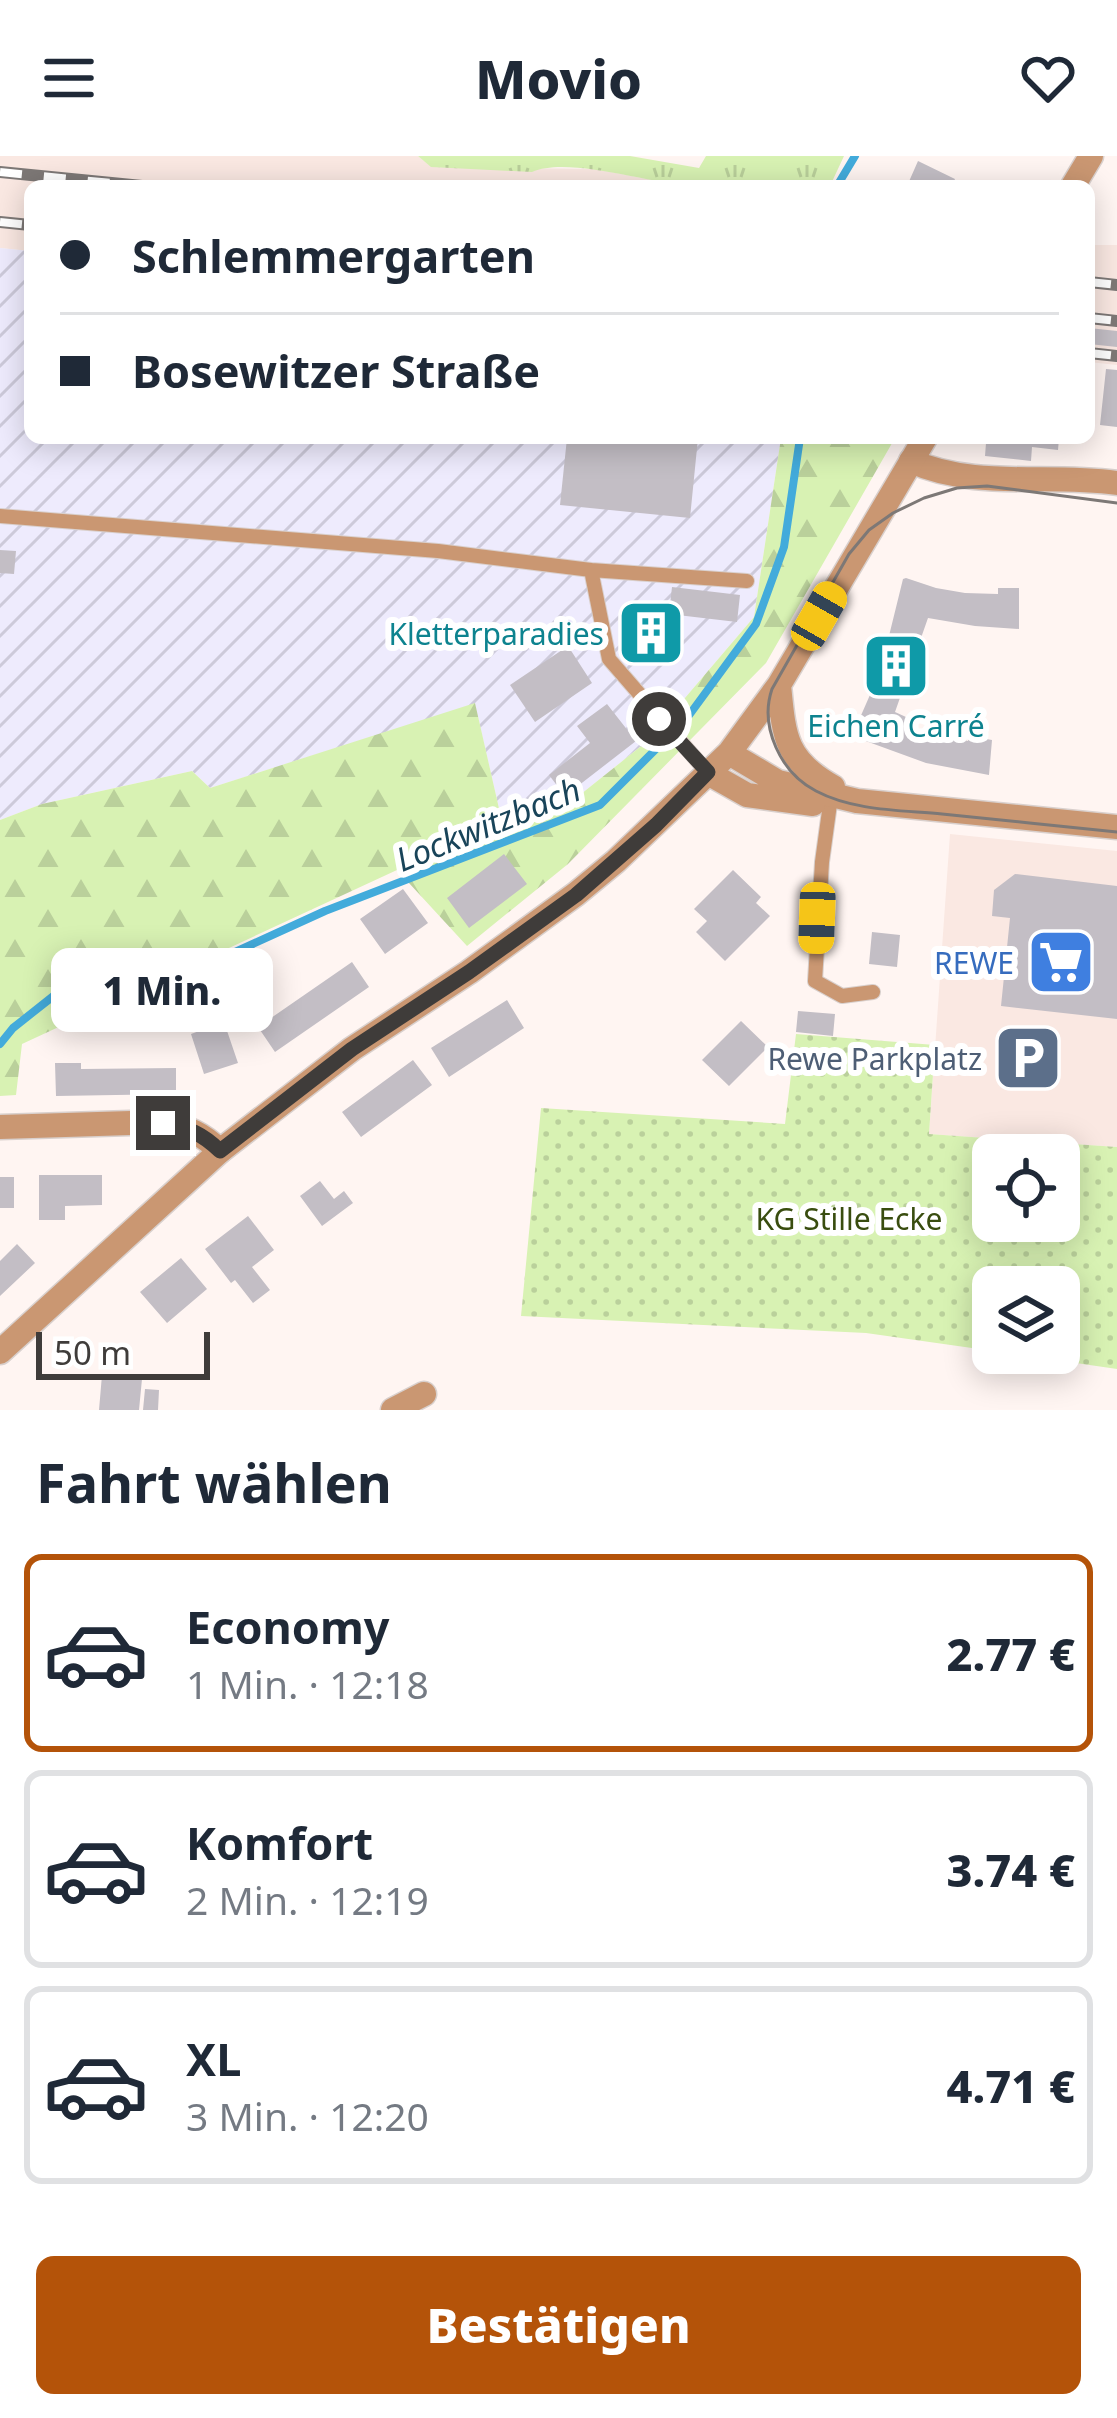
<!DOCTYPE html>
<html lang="de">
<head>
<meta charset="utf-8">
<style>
  body { margin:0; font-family:"Noto Sans",sans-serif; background:#f6f6f7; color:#1f2937; height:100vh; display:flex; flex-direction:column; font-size:45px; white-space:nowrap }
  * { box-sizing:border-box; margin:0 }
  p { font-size:39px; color:#747a83 }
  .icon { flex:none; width:66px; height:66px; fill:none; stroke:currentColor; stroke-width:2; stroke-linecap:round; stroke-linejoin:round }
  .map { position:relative; height:1254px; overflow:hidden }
  .sheet { display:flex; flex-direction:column; background:#fff; flex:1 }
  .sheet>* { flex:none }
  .banner { position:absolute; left:24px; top:24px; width:1071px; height:264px; border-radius:18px; box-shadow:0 6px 30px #0003; display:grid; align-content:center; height:264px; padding:0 36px; background:#fff }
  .buttons { position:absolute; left:972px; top:978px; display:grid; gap:24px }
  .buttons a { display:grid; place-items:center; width:108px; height:108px; border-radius:18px; background:#fff; box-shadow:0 6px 30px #0003; font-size:60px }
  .scale { position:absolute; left:36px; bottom:30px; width:174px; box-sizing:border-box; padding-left:12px; border:6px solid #3f3c3a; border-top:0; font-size:33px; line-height:42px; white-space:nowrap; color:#3f3c3a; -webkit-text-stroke:9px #fff; paint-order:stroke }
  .end { position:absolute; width:54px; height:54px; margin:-27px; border:15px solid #3f3c3a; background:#fff; box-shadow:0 0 0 6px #fff }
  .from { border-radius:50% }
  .bubble { position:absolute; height:84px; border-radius:18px; background:#fff; box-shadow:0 6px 30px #0003; font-size:39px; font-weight:800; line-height:84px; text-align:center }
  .car { position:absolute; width:36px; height:72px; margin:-36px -18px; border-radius:15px; box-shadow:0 0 9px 3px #0007; background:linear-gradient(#f5c518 24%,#345 0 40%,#f5c518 0 76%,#345 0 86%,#f5c518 0) }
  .banner b { display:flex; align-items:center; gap:42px; height:114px; font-size:45px }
  .banner b+b { border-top:3px solid #e0e1e3 }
  .banner i { width:30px; height:30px; background:#1f2937 }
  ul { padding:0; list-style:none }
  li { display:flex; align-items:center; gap:36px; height:198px; margin:0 24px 18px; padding:0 12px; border:6px solid #e0e1e3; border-radius:18px }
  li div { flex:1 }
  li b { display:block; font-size:45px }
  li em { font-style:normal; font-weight:800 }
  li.on { border-color:#b45309 }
  li>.icon { width:108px; height:108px; stroke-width:1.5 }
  h2 { padding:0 36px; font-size:54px; line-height:144px }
  .primary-button { display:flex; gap:24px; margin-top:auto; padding:24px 36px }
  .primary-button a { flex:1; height:138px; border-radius:18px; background:#b45309; color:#fff; font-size:48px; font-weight:800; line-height:138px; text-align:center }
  header { display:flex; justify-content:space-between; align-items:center; height:156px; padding:0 36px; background:#fff; font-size:54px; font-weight:800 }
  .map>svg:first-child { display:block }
  .built { fill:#fae8e2 }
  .industrial { fill:url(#industrial-furrows) }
  .grass { fill:url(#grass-tufts) }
  .forest { fill:url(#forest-firs) }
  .park { fill:url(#park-dots); fill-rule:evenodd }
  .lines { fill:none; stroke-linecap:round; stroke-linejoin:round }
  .stream { stroke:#43abdb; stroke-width:8 }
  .building { fill:#c3bec5 }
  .service-casing { stroke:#d9d0cd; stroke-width:16 }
  .minor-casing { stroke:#d9d0cd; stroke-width:27 }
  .tertiary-casing { stroke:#d9d0cd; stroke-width:27 }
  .service { stroke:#ca9772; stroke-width:14 }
  .minor { stroke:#ca9772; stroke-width:24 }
  .tertiary { stroke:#ca9772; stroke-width:24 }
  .tram { stroke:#7d7876; stroke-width:3 }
  .rail-casing { stroke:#7d7876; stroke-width:12 }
  .rail { stroke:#fff; stroke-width:8; stroke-dasharray:22; stroke-linecap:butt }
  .route { stroke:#3f3c3a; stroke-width:15 }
  .labels { text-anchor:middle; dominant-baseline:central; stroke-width:12; stroke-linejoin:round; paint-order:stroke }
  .culture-label { font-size:30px; fill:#0d838f; stroke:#fff; text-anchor:end }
  .shop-label { font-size:30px; fill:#366cbe; stroke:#fff; text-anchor:end }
  .service-label { font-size:30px; fill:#4e5e75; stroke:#fff; text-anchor:end }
  .park-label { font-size:30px; fill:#394d0f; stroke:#fff }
  .water-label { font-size:33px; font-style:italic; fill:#194459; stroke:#fff }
</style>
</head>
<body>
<header><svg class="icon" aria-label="menu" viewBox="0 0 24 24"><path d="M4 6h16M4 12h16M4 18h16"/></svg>Movio<svg class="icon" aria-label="heart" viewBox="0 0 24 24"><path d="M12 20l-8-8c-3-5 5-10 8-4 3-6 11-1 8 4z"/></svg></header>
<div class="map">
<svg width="1117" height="1254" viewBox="0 0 1117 1254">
  <defs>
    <pattern id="industrial-furrows" width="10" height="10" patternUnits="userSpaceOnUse" patternTransform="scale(3)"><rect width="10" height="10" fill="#eeebfd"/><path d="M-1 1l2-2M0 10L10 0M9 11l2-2" fill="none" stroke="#cdcada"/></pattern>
    <pattern id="grass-tufts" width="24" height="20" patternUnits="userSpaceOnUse" patternTransform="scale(3)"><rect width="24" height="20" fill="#d8f2b3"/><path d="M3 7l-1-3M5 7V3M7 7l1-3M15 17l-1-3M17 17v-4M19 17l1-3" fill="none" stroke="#bad09b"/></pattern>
    <pattern id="forest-firs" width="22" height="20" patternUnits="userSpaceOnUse" patternTransform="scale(3)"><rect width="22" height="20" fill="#d8f2b3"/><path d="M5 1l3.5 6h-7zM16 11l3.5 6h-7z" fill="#bad09b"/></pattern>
    <pattern id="park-dots" width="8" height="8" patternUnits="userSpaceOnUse" patternTransform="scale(3)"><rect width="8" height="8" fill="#d8f2b3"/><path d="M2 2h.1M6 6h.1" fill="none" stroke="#bad09b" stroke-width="1.8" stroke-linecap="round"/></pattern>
  </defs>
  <rect width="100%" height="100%" fill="#fff5f2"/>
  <path class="built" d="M0,0H418L432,11L594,13L685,30H30V95L0,92Z
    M1089,89H1117V209L1089,206Z
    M950,678L1117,695V991L929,978Z"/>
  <path class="industrial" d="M0,92L30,95V282H781L754,461L650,583L566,650L503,670L475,548L210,632L192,615L42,648L0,664Z"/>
  <path class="grass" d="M418,0H630L699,12L706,0H844L830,30C783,30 735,33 689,30C650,27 567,0 532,16L431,11Z"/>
  <path class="forest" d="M781,282H895L766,507L568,708L467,790L397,714L22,888L16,939L0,940V664L42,648L192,615L210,632L475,547L503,670L566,650L650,583L754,461Z"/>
  <path class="park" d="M796,878L935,889L929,978L1117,991V1213L1007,1197H1059V1131H993V1195L866,1177L521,1160L541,952L785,968ZM993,999H1059V1065H993Z"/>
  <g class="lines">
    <path class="stream" d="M837,30L855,0
      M0,888L13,872L56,838L115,815L222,802L325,755L600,649L687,562L756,468L784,391L800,282"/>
  </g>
  <path class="building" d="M918,5L955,23L952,30H907Z
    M1089,172L1117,175V191L1089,188Z
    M1106,213L1117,214V271L1100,269Z
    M567,282H698L690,362L560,349Z
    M973,282H1059L1058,294L1032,291L1031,305L985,300L986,287L972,286Z
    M0,394L16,395L14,418L0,417Z
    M906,422L936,432L965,437L998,438V432H1019V473L975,470L928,462L895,556L917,566L915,573L968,585L969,580L992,584L989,619L926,607L852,580L873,532L887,488L903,423Z
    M672,431L740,439L737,466L669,458Z
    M634,463L670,464L669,491L633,490Z
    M568,490L592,527L535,566L510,529Z
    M607,548L636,585L565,640L549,619L590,587L577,570Z
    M504,698L527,728L469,772L447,742Z
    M733,714L761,741L756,747L770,760L725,805L696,776L707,765L694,753Z
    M1015,718L1117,730V863L1001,850L1010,762L992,760L994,734Z
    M403,733L428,767L385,798L360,763Z
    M872,776L900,779L897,811L869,808Z
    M352,806L369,831L275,896L258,871Z
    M507,844L524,872L449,921L431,892Z
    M798,855L835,858L833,880L796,876Z
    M741,865L768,891L729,930L702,904Z
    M224,866L238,907L204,918L191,878Z
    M413,904L432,929L361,981L342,956Z
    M55,907H81V913L176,912V938L56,940Z
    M39,1019H102V1049L65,1050V1064H39Z
    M0,1021H14V1052H0Z
    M320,1025L334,1043L344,1035L353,1047L322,1070L300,1040Z
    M248,1060L274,1094L252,1111L270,1134L253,1147L235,1124L231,1127L205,1093Z
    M17,1088L35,1107L0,1140V1105Z
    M181,1102L207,1133L167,1167L140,1136Z
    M102,1219L142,1223L139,1254H99Z
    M145,1233L159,1234L158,1254H143Z"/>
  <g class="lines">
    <g class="service-casing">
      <path id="service" d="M0,360L438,395L591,414L609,503L708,617
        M591,414L747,425
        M830,648L822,706L815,825L842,840L873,836"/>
    </g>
    <g class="minor-casing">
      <path id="minor" d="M911,305C975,334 1049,317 1117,327
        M0,971L163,966C187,971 203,978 220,995
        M393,1254L424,1238"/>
    </g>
    <g class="tertiary-casing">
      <path id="tertiary" d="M1073,30L1091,0
        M779,529C784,581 785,604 833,631
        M729,597L778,626L857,645L1117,671
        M708,617L747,639L813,648
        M0,1196L220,995L352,893L469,816L576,738L616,705L729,597L779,529L925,282"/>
    </g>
    <use href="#service" class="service"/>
    <use href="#minor" class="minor"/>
    <use href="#tertiary" class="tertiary"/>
    <path class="tram" d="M1117,347L987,330L957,332L924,342L893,357L869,374L849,398L772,533C759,571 781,617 816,635C854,655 900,654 942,658C1000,664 1059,670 1117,676"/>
    <g class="rail-casing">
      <path id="rail" d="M0,16L142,30
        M0,66L30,69
        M1089,126L1117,129
        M1089,162L1117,165
        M1089,197L1117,200"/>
    </g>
    <use href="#rail" class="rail"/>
  </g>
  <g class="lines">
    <path class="route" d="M163,967C187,971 203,978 220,995L352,893L469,816L576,739L656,669L708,616L659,563"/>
  </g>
  <defs>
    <g id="building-square" transform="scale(3.45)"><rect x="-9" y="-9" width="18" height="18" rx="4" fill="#0f9aa8" stroke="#fff"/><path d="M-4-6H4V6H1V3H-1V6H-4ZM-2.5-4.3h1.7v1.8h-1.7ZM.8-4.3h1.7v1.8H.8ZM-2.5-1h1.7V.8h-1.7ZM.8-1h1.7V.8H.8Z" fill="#fff"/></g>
    <g id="supermarket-square" transform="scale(3.45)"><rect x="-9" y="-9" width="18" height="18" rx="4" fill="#3f7fe0" stroke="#fff"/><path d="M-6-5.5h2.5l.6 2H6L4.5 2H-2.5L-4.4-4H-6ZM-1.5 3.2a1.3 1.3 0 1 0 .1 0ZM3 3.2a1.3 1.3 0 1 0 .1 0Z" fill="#fff"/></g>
    <g id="parking-square" transform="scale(3.45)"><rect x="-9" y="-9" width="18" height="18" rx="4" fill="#5c6f8a" stroke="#fff"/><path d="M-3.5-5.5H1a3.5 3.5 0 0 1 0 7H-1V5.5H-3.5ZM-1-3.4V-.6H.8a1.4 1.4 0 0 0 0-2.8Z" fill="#fff"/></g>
  </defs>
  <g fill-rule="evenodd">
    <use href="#building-square" x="651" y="477"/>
    <use href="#building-square" x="896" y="510"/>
    <use href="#supermarket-square" x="1061" y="806"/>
    <use href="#parking-square" x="1028" y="902"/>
  </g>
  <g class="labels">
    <g class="culture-label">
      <text x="604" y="477">Kletterparadies</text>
      <text x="896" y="569" text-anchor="middle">Eichen Carré</text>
    </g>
    <g class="shop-label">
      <text x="1014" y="806">REWE</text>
    </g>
    <g class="service-label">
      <text x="982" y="902">Rewe Parkplatz</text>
    </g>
    <g class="park-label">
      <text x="849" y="1062">KG Stille Ecke</text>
    </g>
    <g class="water-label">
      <text transform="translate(488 668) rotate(-22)">Lockwitzbach</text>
    </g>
  </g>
</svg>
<div class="buttons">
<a><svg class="icon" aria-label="locate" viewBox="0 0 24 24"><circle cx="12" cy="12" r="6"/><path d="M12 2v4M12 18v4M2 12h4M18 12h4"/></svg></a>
<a><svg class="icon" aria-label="layers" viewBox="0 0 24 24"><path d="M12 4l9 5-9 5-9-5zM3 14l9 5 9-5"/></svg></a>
</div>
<div class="scale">50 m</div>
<i class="end from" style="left:659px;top:563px"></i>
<i class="end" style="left:163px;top:967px"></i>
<div class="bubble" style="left:51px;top:792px;width:222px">1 Min.</div>
<i class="car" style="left:819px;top:460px;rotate:30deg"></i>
<i class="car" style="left:817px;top:762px;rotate:182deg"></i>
<div class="banner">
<b><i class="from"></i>Schlemmergarten</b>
<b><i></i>Bosewitzer Straße</b>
</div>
</div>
<section class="sheet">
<h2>Fahrt wählen</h2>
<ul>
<li class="on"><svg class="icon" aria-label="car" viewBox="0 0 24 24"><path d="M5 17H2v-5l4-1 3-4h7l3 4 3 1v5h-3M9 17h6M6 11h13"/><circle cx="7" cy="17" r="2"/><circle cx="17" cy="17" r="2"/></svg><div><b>Economy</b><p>1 Min. · 12:18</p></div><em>2.77 €</em></li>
<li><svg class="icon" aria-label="car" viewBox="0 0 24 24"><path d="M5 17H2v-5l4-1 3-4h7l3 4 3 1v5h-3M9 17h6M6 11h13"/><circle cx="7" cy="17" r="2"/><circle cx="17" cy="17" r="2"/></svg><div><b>Komfort</b><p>2 Min. · 12:19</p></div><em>3.74 €</em></li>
<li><svg class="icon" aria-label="car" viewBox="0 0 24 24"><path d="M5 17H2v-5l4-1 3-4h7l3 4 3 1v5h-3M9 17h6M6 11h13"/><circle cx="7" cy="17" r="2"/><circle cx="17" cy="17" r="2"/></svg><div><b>XL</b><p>3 Min. · 12:20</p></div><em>4.71 €</em></li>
</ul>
<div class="primary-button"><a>Bestätigen</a></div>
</section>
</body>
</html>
